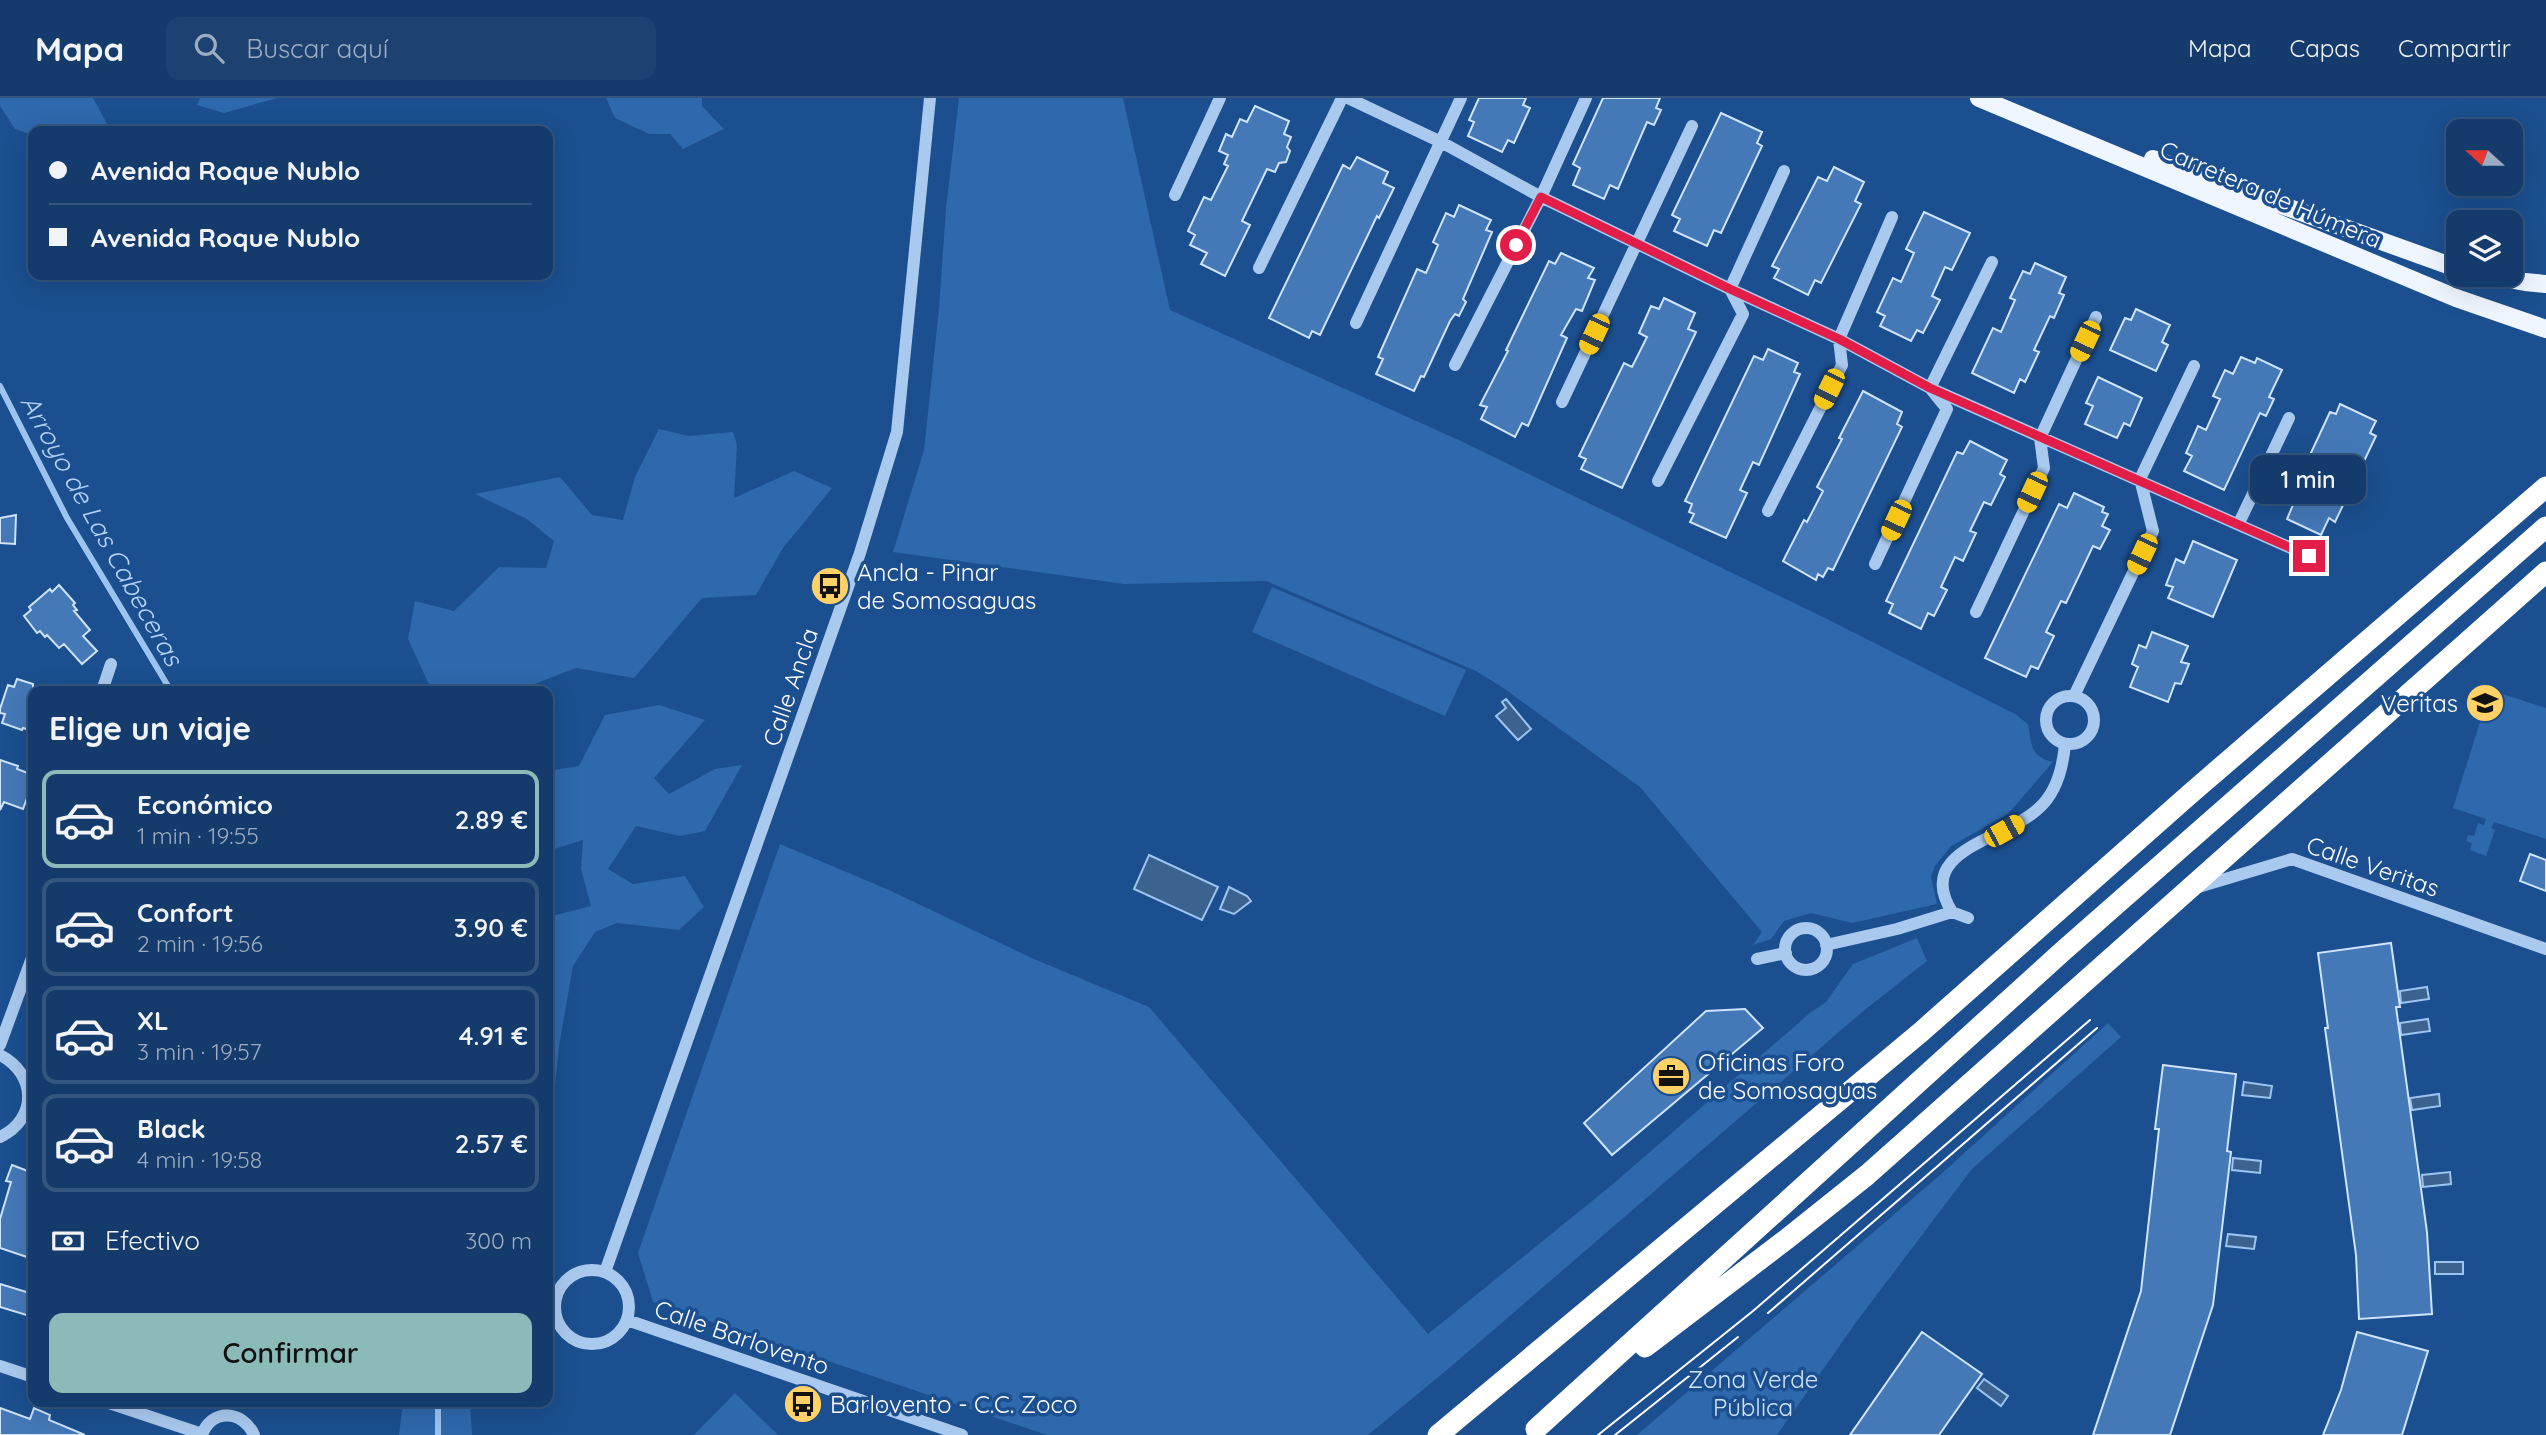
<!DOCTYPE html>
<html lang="es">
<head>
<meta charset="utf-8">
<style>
  body { margin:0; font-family:Quicksand,sans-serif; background:#1d4271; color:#f1f3f6; height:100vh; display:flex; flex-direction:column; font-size:26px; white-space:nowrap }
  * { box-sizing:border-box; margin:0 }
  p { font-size:23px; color:#9dadc1 }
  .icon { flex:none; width:38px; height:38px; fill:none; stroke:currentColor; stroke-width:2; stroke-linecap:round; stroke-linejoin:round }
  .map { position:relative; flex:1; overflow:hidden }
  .side { position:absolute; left:28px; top:588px; width:525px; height:721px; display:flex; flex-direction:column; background:#143b6b; border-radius:14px; box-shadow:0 7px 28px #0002,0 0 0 2px #33557e }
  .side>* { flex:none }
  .banner { position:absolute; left:28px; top:28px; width:525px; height:154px; border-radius:14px; box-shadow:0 7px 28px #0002,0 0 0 2px #33557e; display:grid; align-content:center; height:154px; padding:0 21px; background:#143b6b }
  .needle { width:46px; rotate:291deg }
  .tools { position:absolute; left:2446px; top:21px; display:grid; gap:14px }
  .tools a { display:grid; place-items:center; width:77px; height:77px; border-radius:14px; background:#143b6b; box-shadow:0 7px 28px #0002,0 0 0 2px #33557e; font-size:35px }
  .end { position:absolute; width:32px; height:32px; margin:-16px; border:9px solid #e11d48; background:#fff; box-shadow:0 0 0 4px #fff }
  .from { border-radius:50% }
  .bubble { position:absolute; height:49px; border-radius:14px; background:#143b6b; box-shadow:0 7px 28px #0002,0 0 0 2px #33557e; font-size:23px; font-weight:600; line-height:49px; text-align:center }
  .car { position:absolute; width:21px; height:42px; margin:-21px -10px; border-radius:9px; box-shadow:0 0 5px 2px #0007; background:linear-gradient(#f5c518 24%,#345 0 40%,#f5c518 0 76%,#345 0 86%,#f5c518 0) }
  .banner b { display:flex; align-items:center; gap:24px; height:66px; font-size:26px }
  .banner b+b { border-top:2px solid #33557e }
  .banner i { width:18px; height:18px; background:#f1f3f6 }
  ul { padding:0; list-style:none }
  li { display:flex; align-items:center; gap:21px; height:98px; margin:0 14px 10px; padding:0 7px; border:4px solid #33557e; border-radius:14px }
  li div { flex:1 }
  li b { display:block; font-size:26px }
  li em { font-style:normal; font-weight:600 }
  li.active { border-color:#8bbbb9 }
  li>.icon { width:63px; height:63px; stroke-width:1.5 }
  h2 { padding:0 21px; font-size:32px; line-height:84px }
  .pay { display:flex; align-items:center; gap:18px; height:77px; padding:0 21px; font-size:26px }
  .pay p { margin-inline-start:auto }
  .action { display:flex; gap:14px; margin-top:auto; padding:14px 21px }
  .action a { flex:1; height:80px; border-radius:14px; background:#8bbbb9; color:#111; font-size:28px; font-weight:600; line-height:80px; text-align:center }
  header { display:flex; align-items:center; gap:42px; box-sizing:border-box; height:98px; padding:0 35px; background:#143b6b; border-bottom:2px solid #33557e }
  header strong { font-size:33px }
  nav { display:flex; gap:38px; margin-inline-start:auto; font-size:24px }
  .search { width:490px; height:63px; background:#1d4271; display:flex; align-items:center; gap:18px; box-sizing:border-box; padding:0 24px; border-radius:14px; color:#9dadc1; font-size:26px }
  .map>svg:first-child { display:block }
  .green { fill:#2e69ad }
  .water { fill:#3c6290; stroke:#9cc4f0; stroke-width:2 }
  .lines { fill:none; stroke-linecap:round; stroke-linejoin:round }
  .stream { stroke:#9cc4f0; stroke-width:6 }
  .building { fill:#4478b7; stroke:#cfe3fa; stroke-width:2 }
  .minor { stroke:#a9c9ee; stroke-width:12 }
  .major { stroke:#f0f6ff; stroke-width:18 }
  .highway { stroke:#fff; stroke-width:21 }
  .tram { stroke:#fff; stroke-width:2 }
  .route { stroke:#e11d48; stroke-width:9 }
  .labels { text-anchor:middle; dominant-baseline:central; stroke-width:7; stroke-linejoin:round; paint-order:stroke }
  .street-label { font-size:24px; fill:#fff; stroke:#1b4f8f }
  .poi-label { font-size:24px; fill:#fff; stroke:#1b4f8f; text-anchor:start }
  .park-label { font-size:24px; fill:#cfe3fa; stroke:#1b4f8f }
  .water-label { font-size:26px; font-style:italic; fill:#b5d3f5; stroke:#1b4f8f }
</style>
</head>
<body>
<header>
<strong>Mapa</strong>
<div class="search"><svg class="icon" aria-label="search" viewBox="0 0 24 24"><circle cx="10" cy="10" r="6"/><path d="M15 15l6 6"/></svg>Buscar aquí</div>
<nav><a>Mapa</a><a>Capas</a><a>Compartir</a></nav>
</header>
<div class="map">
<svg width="2546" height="1337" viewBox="0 0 2546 1337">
  <rect width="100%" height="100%" fill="#1b4f8f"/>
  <path class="green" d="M0,0H93L111,33H33V37L15,31L0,8Z
    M200,0H277L224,15L197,7Z
    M606,0H702V8L724,31L683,51L670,36H649L615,20Z
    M959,0H1123L1170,212L1463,344L1829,522L2015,616L2028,626C2032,647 2030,659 2053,664L2008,716L1951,748L1935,768L1931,779L1937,806L1852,825L1811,815L1784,823L1771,841L1753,847L1762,834L1640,689L1502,589L1476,573L1266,483L1124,486L893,454L924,352L939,211L946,110Z
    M659,331L689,338L733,334L737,347L734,400L794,373L832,390L783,450L756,497L702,500L634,580L576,570L516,593H432L408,541L415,503L454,513L499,469L546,470L554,443L527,421L475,396L560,379L592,417L623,422L635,379Z
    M1272,489L1466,572L1445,618L1252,534Z
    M2490,592L2546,610V741L2494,724L2491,730L2495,732L2486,758L2470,752L2472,745L2466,743L2468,737L2474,738L2478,725L2484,727L2486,721L2453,710Z
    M659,607L705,622L654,680L669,696L715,671L742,667L705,733L680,738L636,728L608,771L633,786L685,778L704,809L679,832L617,825L595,834L573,868L559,948L548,1055V819L591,808L581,771L583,742L548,753V673L579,668L605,617Z
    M780,746L889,792L1034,861L1149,909L1428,1236L1613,1086L1810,915L1826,904L1853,866L1917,840L1927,863L1862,914L1454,1266L1368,1337H1047L653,1204L638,1155Z
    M2108,925L2121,939L1972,1071L1857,1223L1777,1337H1637L1940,1077Z
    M735,1295L778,1337H694Z
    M403,1304H470L472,1337H399Z"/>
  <path class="water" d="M1506,601L1531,631L1518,642L1496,618L1506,610L1502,604Z
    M1149,757L1218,789L1202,822L1134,791Z
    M1229,789L1247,798L1251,803L1234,816L1220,811Z
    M2427,889L2429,901L2401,905L2400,893Z
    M2428,921L2430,933L2401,937L2400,925Z
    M2244,984L2272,988L2270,1000L2242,997Z
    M2439,996L2440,1008L2412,1012L2410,1000Z
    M2233,1060L2261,1063L2260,1075L2232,1072Z
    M2450,1074L2451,1086L2423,1089L2422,1077Z
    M2228,1136L2256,1139L2254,1151L2226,1148Z
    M2435,1164H2463V1176H2435Z
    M1984,1281L2008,1298L2001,1308L1977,1290Z"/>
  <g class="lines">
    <path class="stream" d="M0,288L67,420L171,593
      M438,1337V1304"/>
  </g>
  <path class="building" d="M1479,0H1526L1523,7L1530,10L1514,45L1508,42L1502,54L1468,38L1474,24L1469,22Z
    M1603,0H1660L1656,10L1661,12L1654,27L1647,24L1618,91L1610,87L1604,101L1573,87L1580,70L1573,66Z
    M1255,8L1289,23L1284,36L1291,39L1287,49L1290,53L1286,64L1279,65L1275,74L1267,71L1242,123L1250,127L1225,178L1201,166L1207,155L1190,147L1195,137L1188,133L1204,99L1211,102L1228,68L1224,66L1228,57L1219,53L1226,36L1232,39L1240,21L1247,24Z
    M1721,15L1762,34L1757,45L1762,48L1721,135L1714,132L1707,148L1674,133L1680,121L1672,117Z
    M1357,59L1388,74L1383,85L1394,90L1379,120L1377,118L1320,237L1312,233L1309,240L1269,220L1343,67L1350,71Z
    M1834,69L1864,84L1855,103L1861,106L1821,185L1815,182L1808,197L1774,180L1779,171L1772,168L1818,79L1827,83Z
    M1459,107L1491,122L1486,132L1492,134L1463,201L1466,204L1459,218L1455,216L1450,223L1424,279L1421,278L1414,293L1376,276L1383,261L1378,259L1417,171L1426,175L1438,147L1433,144L1446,115L1454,119Z
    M1924,114L1970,135L1952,172L1945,169L1932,198L1940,202L1923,235L1917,232L1911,243L1880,228L1885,218L1877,214L1893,180L1901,184L1914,155L1906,151Z
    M1561,155L1594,170L1588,180L1595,182L1582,213L1576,211L1561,237L1567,240L1528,328L1522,325L1515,339L1481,321L1487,309L1480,307L1508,253L1506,252L1549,163L1555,166Z
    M2035,165L2066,179L2059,195L2064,197L2054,220L2050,218L2034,252L2039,254L2025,284L2020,281L2014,295L1972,275L1993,230L2001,234L2015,202L2010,200L2023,173L2030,176Z
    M1664,200L1695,215L1688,231L1696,234L1622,390L1581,371L1586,361L1579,358L1624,265L1632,269L1647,239L1639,235L1651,208L1659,211Z
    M2136,211L2170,227L2162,244L2168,247L2156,273L2110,252L2125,220L2131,222Z
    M1768,251L1798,265L1794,274L1800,276L1759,367L1753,364L1740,392L1747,395L1726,440L1690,424L1694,416L1689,414L1692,406L1685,403L1754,258L1763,262Z
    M2241,259L2255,265L2257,260L2282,272L2269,299L2274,301L2266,318L2260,315L2224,392L2184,373L2192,358L2186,355L2198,328L2206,332L2220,301L2213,298L2225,272L2233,276Z
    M2098,279L2142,300L2130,328L2124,325L2117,340L2085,326L2093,308L2086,305Z
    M1863,293L1902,314L1897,326L1902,329L1833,472L1828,470L1823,479L1818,476L1816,482L1783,463L1804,422L1807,424L1823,393L1817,389L1842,341L1839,340Z
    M2340,306L2376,323L2370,335L2376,338L2335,424L2329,420L2321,437L2287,421L2293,407L2288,404L2330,314L2336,316Z
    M1970,343L2007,362L2000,376L2005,379L1991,407L1984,404L1970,433L1976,435L1963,463L1955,459L1941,489L1947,492L1934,518L1928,515L1921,531L1889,515L1893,506L1886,503L1957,354L1963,356Z
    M2074,395L2104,409L2102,414L2108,416L2102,428L2110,432L2100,451L2093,448L2066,505L2061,503L2046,534L2054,538L2038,571L2031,568L2026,579L1985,560L2059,406L2067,410Z
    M16,417L15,446L0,445V420Z
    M2193,443L2237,462L2213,519L2168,500L2173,489L2166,487L2176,461L2184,465Z
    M59,487L75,505L73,507L77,512L74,513L90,532L83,538L97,553L82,566L64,546L59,550L47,537L45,539L40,533L37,535L24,518L31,512L29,509L50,491L52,494Z
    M2152,534L2188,548L2181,564L2189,566L2181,586L2175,585L2168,604L2130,589L2138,569L2132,566L2139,547L2146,550Z
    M17,581L33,586V624L30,632L23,630L22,632L2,625L5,616L0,615V611L8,587L14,589Z
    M0,662L18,668L17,671L33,677V684L23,711L4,704L0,712Z
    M2530,756L2546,762V793L2520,783Z
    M2391,845L2400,909H2396L2427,1134L2432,1216L2359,1221L2356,1157L2325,930H2328L2318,855Z
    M1745,911L1763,930L1612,1057L1584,1025L1706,913Z
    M2163,967L2236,976L2227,1053L2231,1054L2213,1207L2170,1337H2093L2141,1193L2159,1031H2155Z
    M12,1067L33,1075V1161L0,1150V1121L11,1084L6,1083Z
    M0,1186L33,1196V1219L0,1209Z
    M1922,1234L1982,1276L1939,1337H1850Z
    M2357,1234L2428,1253L2402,1337H2323L2341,1292Z
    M0,1310L30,1321L34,1310L50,1317L49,1322L85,1337H0Z"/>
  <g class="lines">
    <path class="minor" d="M1348,0L1441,44L1541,99L1730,191L1839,241L1930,290L2309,458
      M1175,97L1220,0
      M1259,170L1342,0
      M1356,225L1461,0
      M1455,267L1541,99L1586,0
      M1562,304L1692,28
      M1658,383L1743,216L1730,191L1784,73
      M1768,413L1842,267L1839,241L1892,119
      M2239,425L2289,320
      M1875,466L1947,311L1930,290L1992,164
      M1976,514L2044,370L2040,340L2096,219
      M102,593L111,566
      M2046 622a24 24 0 1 1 48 0a24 24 0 1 1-48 0Z
      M2074,598L2153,433L2140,381L2194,268
      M2195,790L2292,761L2546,851
      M1952,814L1968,820
      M1785 851a21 21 0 1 1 42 0a21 21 0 1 1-42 0Z
      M1826,847L1897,831L1952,814C1913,751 2006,742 2039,710C2057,694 2063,668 2065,646
      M1757,861L1786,855
      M0,947L33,857
      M0,957C37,976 38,1021 0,1039
      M555 1209a37 37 0 1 1 74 0a37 37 0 1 1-74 0Z
      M605,1174L860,455L897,334L930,0
      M627,1222L962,1337
      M0,1268L33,1279
      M106,1304L202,1336
      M202,1337C211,1310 243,1312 254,1337"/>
    <path class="major" d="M1979,0L2456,200L2546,231
      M2153,61L2459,171
      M2486,177L2525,184L2546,186"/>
    <path class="highway" d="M1645,1249L1788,1140L1867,1077L2546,474
      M1536,1331L2063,853L2546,429
      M1438,1337L1921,934L2190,696L2546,389"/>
    <path class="tram" d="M1768,1215L2097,930
      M1598,1337L1753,1213L2090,922
      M1615,1337L1738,1239"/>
  </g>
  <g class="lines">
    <path class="route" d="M1516,147L1541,99L1730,191L1839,241L1930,290L2309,458"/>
  </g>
  <defs>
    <g id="bus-disc" transform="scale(2.0125)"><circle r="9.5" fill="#ffd166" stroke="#1b4f8f"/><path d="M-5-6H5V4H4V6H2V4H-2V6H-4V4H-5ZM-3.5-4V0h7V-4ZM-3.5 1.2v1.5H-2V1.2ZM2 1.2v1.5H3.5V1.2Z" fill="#111"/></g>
    <g id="university-disc" transform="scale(2.0125)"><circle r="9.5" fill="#ffd166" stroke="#1b4f8f"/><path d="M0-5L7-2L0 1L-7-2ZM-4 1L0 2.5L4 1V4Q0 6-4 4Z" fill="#111"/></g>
    <g id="office-disc" transform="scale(2.0125)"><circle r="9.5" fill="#ffd166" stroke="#1b4f8f"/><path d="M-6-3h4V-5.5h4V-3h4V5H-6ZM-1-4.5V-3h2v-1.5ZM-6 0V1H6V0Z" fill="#111"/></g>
  </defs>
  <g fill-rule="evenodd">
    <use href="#bus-disc" x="830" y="488"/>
    <use href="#university-disc" x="2485" y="605"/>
    <use href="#office-disc" x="1671" y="978"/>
    <use href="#bus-disc" x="803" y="1306"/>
  </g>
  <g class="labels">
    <g class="street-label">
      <text transform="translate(2271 96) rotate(23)">Carretera de Húmera</text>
      <text transform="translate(790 589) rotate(-71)">Calle Ancla</text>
      <text transform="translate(2373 768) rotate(19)">Calle Veritas</text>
      <text transform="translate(742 1239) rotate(19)">Calle Barlovento</text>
    </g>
    <g class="poi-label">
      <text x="857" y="474">Ancla - Pinar<tspan x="857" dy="28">de Somosaguas</tspan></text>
      <text x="2458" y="605" text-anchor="end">Veritas</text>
      <text x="1698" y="964">Oficinas Foro<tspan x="1698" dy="28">de Somosaguas</tspan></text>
      <text x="830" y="1306">Barlovento - C.C. Zoco</text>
    </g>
    <g class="park-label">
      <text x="1753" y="1281">Zona Verde<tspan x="1753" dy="28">Pública</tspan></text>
    </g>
    <g class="water-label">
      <text transform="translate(102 432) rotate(61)">Arroyo de Las Cabeceras</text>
    </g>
  </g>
</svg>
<div class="tools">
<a><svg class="needle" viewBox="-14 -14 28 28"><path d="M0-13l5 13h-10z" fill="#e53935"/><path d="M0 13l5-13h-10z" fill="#9dadc1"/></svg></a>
<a><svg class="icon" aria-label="layers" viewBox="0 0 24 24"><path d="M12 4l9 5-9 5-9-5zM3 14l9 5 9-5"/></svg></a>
</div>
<i class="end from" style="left:1516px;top:147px"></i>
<i class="end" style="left:2309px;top:458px"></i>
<div class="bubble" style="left:2250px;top:357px;width:116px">1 min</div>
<i class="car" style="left:1594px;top:236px;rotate:205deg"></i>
<i class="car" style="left:2085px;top:243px;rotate:205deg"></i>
<i class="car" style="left:1829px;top:291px;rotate:206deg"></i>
<i class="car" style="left:2032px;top:394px;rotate:205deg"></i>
<i class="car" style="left:1896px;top:422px;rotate:205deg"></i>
<i class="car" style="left:2142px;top:456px;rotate:205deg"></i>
<i class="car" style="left:2004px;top:733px;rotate:61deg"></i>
<div class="banner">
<b><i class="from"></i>Avenida Roque Nublo</b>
<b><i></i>Avenida Roque Nublo</b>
</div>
<section class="side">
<h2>Elige un viaje</h2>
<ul>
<li class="active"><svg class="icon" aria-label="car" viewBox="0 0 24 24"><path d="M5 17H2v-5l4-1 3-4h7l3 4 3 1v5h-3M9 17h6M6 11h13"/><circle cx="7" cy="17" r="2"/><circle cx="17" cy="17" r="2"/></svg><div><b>Económico</b><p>1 min · 19:55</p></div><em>2.89 €</em></li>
<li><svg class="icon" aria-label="car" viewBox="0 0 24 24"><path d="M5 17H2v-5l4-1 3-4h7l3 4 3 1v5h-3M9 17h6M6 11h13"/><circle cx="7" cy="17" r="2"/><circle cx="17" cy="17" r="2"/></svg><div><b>Confort</b><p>2 min · 19:56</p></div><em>3.90 €</em></li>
<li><svg class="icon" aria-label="car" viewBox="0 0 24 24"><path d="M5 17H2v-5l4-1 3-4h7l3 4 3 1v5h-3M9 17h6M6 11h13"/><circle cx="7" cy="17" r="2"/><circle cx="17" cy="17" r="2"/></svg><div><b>XL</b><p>3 min · 19:57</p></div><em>4.91 €</em></li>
<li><svg class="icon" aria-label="car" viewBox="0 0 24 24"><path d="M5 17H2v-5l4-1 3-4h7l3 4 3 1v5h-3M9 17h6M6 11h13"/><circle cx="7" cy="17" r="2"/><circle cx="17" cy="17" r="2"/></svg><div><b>Black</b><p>4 min · 19:58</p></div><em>2.57 €</em></li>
</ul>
<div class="pay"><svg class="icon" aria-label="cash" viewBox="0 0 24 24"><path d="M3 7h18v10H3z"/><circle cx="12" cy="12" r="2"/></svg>Efectivo<p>300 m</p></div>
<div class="action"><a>Confirmar</a></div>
</section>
</div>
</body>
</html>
